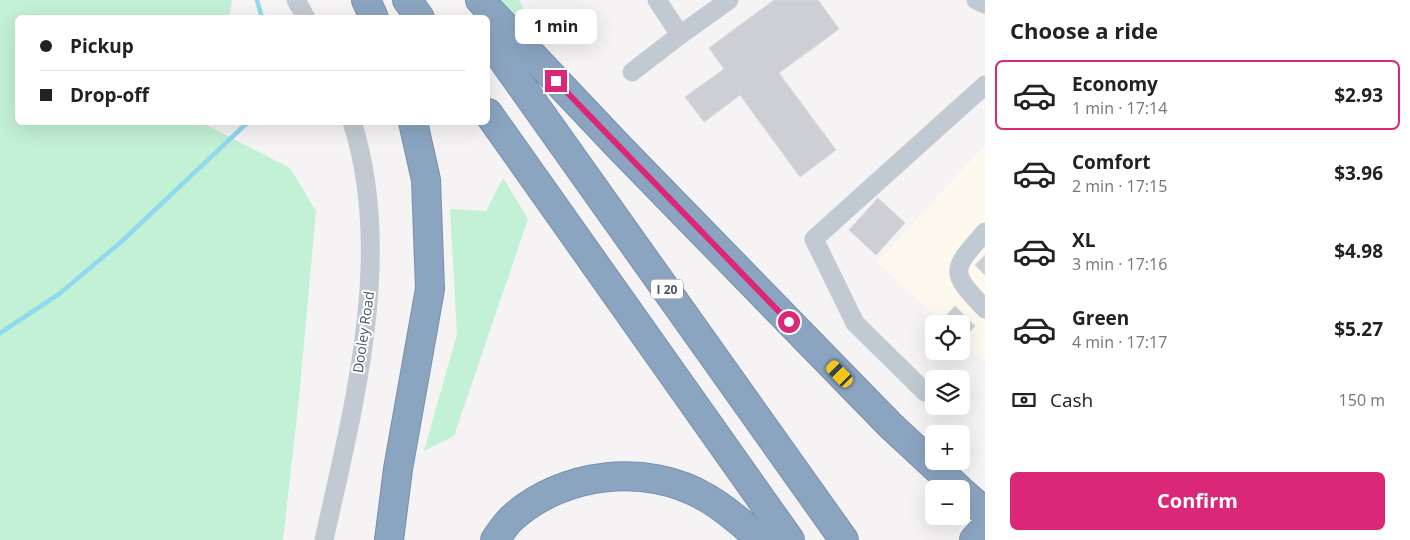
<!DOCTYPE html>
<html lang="en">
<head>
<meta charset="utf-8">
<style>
  body { margin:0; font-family:"Open Sans",sans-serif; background:#f2f2f2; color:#222; height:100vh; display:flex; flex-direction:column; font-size:19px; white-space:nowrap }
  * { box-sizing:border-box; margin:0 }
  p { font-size:16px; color:#767676 }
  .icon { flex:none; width:28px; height:28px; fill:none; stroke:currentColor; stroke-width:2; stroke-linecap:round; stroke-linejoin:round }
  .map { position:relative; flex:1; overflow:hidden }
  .side { display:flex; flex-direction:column; background:#fff; width:425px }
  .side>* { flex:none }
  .top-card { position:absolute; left:15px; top:15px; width:475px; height:110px; border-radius:8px; box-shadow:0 5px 20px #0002; display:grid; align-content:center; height:110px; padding:0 25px; background:#fff }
  .buttons { position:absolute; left:925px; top:315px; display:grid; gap:10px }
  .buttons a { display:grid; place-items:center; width:45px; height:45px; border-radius:8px; background:#fff; box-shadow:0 5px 20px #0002; font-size:25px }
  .end { position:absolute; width:22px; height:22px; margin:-11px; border:6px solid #db2777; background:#fff; box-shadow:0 0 0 2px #fff }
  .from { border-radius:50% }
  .bubble { position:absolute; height:35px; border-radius:8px; background:#fff; box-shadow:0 5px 20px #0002; font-size:16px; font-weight:700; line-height:35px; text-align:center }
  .car { position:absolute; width:15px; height:30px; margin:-15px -8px; border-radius:6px; box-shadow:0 0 4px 1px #0007; background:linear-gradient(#f5c518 24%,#345 0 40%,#f5c518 0 76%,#345 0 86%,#f5c518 0) }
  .top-card b { display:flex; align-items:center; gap:18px; height:48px; font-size:19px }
  .top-card b+b { border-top:1px solid #e0e0e0 }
  .top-card i { width:12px; height:12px; background:#222 }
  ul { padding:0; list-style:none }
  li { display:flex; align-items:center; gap:15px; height:70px; margin:0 10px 8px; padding:0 15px; border:2px solid transparent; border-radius:8px }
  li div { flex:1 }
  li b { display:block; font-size:19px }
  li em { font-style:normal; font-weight:700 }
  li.active { border-color:#db2777 }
  li>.icon { width:45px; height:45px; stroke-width:1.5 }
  h2 { padding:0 25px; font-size:22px; line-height:60px }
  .pay { display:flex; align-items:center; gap:12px; height:55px; padding:0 25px; font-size:19px }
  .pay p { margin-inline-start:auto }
  .action { display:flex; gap:10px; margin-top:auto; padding:10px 25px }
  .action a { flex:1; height:58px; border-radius:8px; background:#db2777; color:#fff; font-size:20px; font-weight:700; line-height:58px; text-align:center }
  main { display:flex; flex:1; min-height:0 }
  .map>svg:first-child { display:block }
  .commercial { fill:#fdf9ef }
  .green { fill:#c3f1d5 }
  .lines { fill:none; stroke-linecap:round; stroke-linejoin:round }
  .stream { stroke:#90daee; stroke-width:4.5 }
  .building { fill:#cdcfd5; stroke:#d7d9de }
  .highway-casing { stroke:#7690ad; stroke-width:30 }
  .minor { stroke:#c1cad2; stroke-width:19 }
  .highway { stroke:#8ba5c1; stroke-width:28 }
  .route { stroke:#db2777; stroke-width:6 }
  .labels { text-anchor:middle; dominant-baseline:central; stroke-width:4; stroke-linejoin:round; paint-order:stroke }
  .shield { fill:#fff; stroke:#808990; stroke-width:1 }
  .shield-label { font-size:12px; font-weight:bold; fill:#4a5661 }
  .street-label { font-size:14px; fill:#4a5661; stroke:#fff }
</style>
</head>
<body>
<main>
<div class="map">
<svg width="985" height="540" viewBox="0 0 985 540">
  <rect width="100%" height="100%" fill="#f5f3f3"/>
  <path class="commercial" d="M985,145V363L961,341V324H943L877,262Z"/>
  <path class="green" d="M0,0H232L229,17L18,18V122L202,123L290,168L316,211L299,398L283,540H0Z
    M492,0H519L528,18L507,24Z
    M503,178L528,219L454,436L424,451L457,334L450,209L486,211Z"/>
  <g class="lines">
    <path class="stream" d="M257,0L262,18
      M0,333L59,294L121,242L248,122"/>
  </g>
  <path class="building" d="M774,0H818L839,29L779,73L836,150L800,177L740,95L704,122L685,97L724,69L709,48Z
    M878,198L905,223L876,255L849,230Z
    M985,255V275L975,265Z
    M955,306L975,326L965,337L961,334V324H951L944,318Z"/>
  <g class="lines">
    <g class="highway-casing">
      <path id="highway" d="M366,0L374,18
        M407,0L420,18
        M480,0L620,148L891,426L959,489
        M488,39L844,540
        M488,113L790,540
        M961,491L985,512
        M389,540L398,469L430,289L426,180L413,122
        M495,540C500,533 505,525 511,519C562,472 647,462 707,498C726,509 744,525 761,540
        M974,540L985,528"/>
    </g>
    <path class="minor" d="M296,0L306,18
      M657,0L680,35L729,0
      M976,0L985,4
      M632,72L680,35
      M985,232C951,271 949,271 985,309
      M925,392L855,323L814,239L985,85
      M324,540C353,409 395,255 352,122"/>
    <use href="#highway" class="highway"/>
  </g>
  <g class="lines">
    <path class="route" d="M556,81L789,322"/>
  </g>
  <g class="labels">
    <rect class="shield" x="651" y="279.5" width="32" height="19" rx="4"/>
    <g class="shield-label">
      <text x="667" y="289">I 20</text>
    </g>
    <g class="street-label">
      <text transform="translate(363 332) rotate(-82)">Dooley Road</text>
    </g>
  </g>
</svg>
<div class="buttons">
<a><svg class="icon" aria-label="locate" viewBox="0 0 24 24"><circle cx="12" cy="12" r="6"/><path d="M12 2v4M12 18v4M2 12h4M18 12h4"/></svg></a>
<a><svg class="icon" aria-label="layers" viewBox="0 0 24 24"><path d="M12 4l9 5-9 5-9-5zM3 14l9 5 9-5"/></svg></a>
<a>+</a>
<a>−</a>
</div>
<i class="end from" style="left:789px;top:322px"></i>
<i class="end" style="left:556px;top:81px"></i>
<div class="bubble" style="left:515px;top:9px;width:82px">1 min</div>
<i class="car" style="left:840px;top:374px;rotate:316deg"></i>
<div class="top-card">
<b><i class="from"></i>Pickup</b>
<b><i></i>Drop-off</b>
</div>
</div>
<section class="side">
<h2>Choose a ride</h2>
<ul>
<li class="active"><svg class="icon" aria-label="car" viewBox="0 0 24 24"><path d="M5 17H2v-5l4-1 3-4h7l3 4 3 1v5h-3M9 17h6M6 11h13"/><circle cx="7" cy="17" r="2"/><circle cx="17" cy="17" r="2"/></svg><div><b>Economy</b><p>1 min · 17:14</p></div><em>$2.93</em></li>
<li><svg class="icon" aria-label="car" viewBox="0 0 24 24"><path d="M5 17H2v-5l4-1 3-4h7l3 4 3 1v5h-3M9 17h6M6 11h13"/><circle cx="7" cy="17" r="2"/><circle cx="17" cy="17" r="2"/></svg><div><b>Comfort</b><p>2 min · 17:15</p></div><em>$3.96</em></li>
<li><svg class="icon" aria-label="car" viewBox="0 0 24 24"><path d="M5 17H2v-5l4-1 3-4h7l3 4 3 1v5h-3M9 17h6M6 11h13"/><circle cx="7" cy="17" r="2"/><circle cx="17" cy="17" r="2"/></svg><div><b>XL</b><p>3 min · 17:16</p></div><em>$4.98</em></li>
<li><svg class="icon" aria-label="car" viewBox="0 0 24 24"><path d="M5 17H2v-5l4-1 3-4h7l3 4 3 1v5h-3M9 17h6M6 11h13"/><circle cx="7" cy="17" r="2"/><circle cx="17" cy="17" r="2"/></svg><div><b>Green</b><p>4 min · 17:17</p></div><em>$5.27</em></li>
</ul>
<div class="pay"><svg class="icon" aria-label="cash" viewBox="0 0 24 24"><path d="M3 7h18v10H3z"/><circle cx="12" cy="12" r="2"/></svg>Cash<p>150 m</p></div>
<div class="action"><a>Confirm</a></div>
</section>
</main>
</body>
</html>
